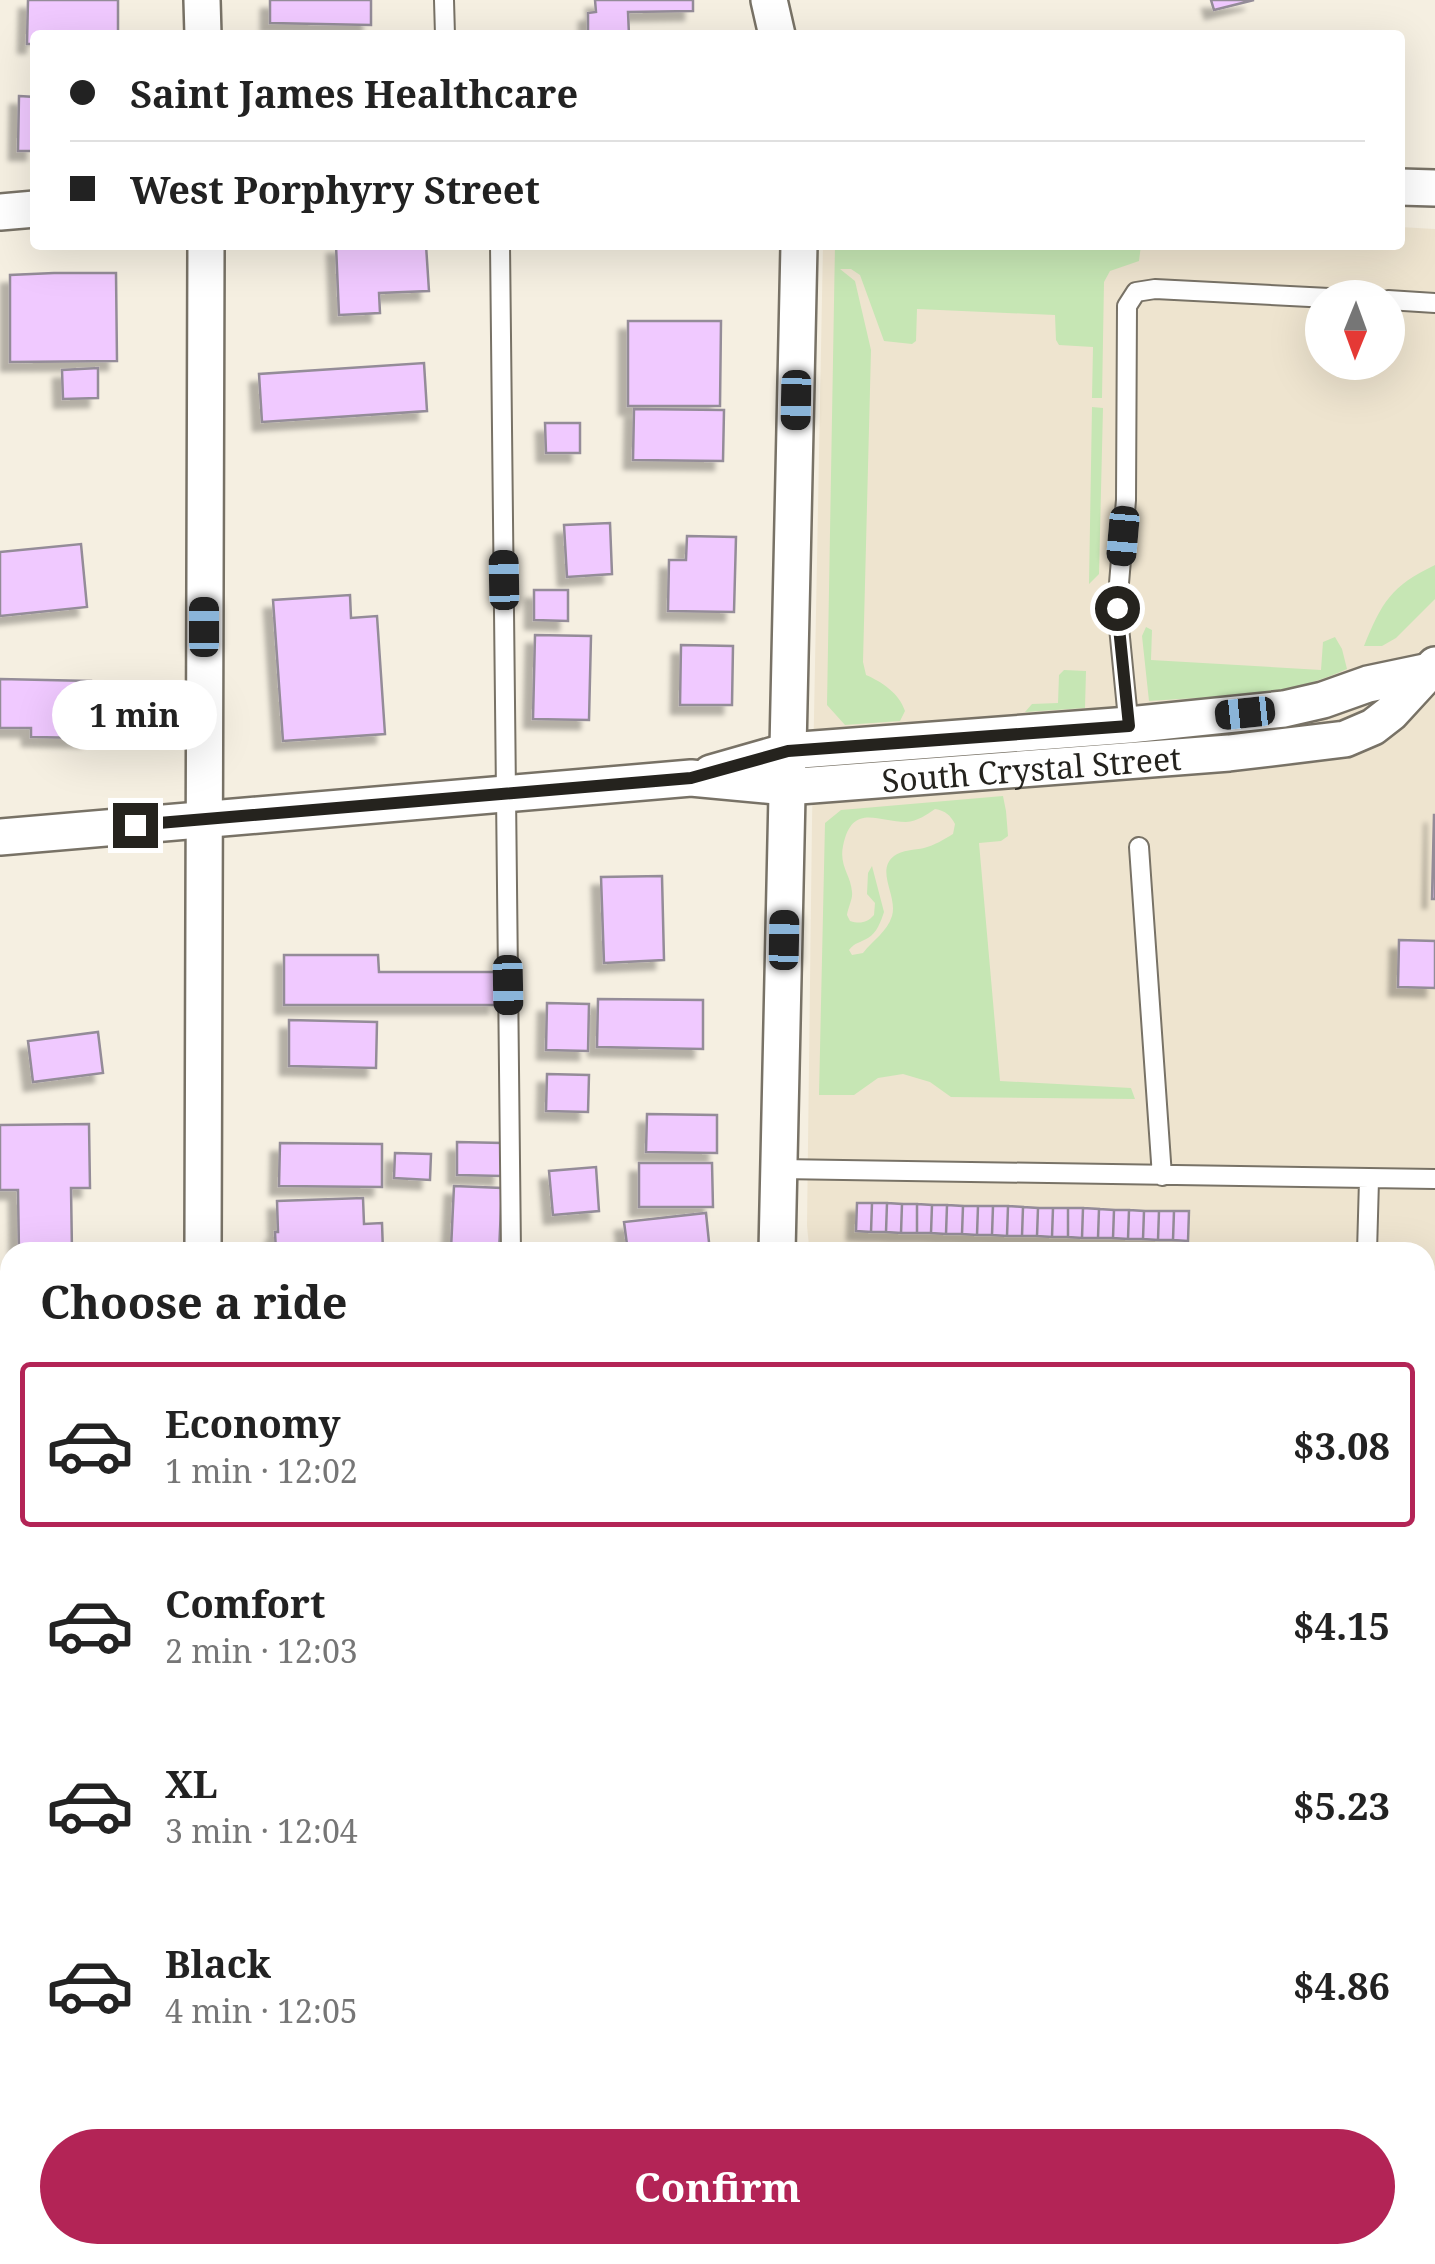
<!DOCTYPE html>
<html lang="en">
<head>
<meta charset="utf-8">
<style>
  body { margin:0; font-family:"Noto Serif",serif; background:#f6f6f6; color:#222; height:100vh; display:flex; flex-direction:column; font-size:38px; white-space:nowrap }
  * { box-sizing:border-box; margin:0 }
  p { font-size:32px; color:#767676 }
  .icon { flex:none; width:55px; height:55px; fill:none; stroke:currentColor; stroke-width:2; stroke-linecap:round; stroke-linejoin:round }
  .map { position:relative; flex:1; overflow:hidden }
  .side { position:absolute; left:0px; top:1242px; width:1435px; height:1022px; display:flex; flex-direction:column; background:#fff; border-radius:30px 30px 0 0; box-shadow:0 10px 40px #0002 }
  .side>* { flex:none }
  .hud { position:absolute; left:30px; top:30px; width:1375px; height:220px; border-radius:10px; box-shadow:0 10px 40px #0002; display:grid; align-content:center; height:220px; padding:0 40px; background:#fff }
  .needle { width:65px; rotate:181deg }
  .tools { position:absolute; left:1305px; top:280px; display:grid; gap:20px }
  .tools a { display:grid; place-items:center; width:100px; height:100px; border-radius:50%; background:#fff; box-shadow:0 10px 40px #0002; font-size:50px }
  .end { position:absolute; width:45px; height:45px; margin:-22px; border:12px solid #25231e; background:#fff; box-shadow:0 0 0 5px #fff }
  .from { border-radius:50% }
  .bubble { position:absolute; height:70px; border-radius:35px; background:#fff; box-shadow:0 10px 40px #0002; font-size:32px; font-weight:700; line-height:70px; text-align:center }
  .car { position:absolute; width:30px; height:60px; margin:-30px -15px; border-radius:12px; box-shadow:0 0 8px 2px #0007; background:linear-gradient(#222 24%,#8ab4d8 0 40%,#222 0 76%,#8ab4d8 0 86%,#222 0) }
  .hud b { display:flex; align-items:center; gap:35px; height:95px; font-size:38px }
  .hud b+b { border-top:2px solid #e0e0e0 }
  .hud i { width:25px; height:25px; background:#222 }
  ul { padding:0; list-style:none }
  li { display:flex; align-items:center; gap:30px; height:165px; margin:0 20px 15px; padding:0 20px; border:5px solid transparent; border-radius:10px }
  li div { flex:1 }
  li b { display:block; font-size:38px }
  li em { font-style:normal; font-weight:700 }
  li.active { border-color:#b32456 }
  li>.icon { width:90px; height:90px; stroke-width:1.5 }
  h2 { padding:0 40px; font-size:45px; line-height:120px }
  .primary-button { display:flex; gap:20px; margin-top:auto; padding:20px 40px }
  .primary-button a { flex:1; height:115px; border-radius:60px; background:#b32456; color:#fff; font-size:40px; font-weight:700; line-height:115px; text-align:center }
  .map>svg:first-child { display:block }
  .built { fill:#eee4cf; fill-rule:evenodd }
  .green { fill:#c6e6b4; fill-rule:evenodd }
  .building { fill:#f0c9ff; stroke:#948c98; stroke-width:2.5; filter:url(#shadow) }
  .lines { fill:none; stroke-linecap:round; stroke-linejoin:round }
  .lane-casing { stroke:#787266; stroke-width:22 }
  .street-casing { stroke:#787266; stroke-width:40 }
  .lane { stroke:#fff; stroke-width:18 }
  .street { stroke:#fff; stroke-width:35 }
  .route { stroke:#25231e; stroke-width:12 }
  .labels { text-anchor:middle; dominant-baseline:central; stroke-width:8; stroke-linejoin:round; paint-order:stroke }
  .street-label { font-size:32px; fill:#25231e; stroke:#f5efe1 }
</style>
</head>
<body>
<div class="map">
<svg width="1435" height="2264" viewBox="0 0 1435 2264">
  <defs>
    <filter id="shadow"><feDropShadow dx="-9" dy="9" stdDeviation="2.5" flood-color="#0004"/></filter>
  </defs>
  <rect width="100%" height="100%" fill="#f5efe1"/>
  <path class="built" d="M1400,227L1435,229V1379H1425V1252H812L809,1246L807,1226L812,822L823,245H1400ZM1322,298H1388V362H1322Z"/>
  <path class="green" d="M835,245H1141L1139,261L1110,271L1104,282L1102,398H1092L1093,347L1059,345L1056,340L1055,315L917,309L916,341L912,344L884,341L860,275L851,269H840L855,281L871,350L863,662L866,675C882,682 899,693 905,711L900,721L845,725L827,705Z
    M1092,407L1103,408L1099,574L1089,584Z
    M1435,565V599L1396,638L1382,646H1364C1382,602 1391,586 1435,565Z
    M1146,627L1152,630L1151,660L1321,670L1323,642L1335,637L1342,649L1347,669C1286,698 1215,696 1149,701L1142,636Z
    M1064,670L1086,671L1085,708L1025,712L1032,704L1058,703L1059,675Z
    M1003,796L1006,811L1008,836L1001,841L979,843L1000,1081L1131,1088L1135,1099L951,1097L930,1082L903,1074L878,1078L854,1095H819L825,823L841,810ZM935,809C946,811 950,815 955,824L953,834C943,840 935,845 924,848C915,850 902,850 894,856C875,871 898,896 892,916C887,932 873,940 863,953L852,955L849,950C855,942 860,943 868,938C877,933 881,921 884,912L872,866L868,873L867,894L875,903L874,915C867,923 860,924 850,921L847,915C848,907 853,899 852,892C851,875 839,866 843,846C852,802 878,822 906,822C918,821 926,815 935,809Z"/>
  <path class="building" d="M28,0H118V35H35V44H27Z
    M270,0H371V25L270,23Z
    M595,0H693V11L628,12L629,35H588V13L596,12Z
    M1211,0H1254L1214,10Z
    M265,32L374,34V35H265Z
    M19,96L35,97V151H18Z
    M336,245H426L429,291L379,293L380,313L339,315Z
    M54,273H116L117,361L10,362V275Z
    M628,321H721L720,406H628Z
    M424,363L427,411L262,422L259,374Z
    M98,368V398L63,399L62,370Z
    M634,409L724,410L723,461L633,460Z
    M545,423H580V453H546Z
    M610,523L612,574L567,577L564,525Z
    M687,536L736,537L734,612L668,611L669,560H686Z
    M81,544L87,607L0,616V552Z
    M534,590H568V621L534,620Z
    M350,595L351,618L377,616L385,734L283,741L273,600Z
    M535,635L591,636L589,720L533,719Z
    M681,645L733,646L732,705H680Z
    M0,679L91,681L90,738L31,737V728H0Z
    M1434,815H1435V899H1432Z
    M662,876L664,960L604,963L601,877Z
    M1399,940L1435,941V988L1398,987Z
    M284,955H378L379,972H498L497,1005H284Z
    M598,999L703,1000V1049L597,1047Z
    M547,1003L589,1004L588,1051L546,1050Z
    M289,1020L377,1022L376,1068L289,1066Z
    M98,1032L103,1073L33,1082L28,1041Z
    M547,1074L589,1075L588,1112L546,1111Z
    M647,1114L717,1115V1153L646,1152Z
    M89,1124L90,1188H71L72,1252H19L18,1190H0V1125Z
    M457,1142L503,1143L502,1176L457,1175Z
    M280,1143L382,1144V1187L279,1186Z
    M395,1153L431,1154L430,1180L394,1178Z
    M639,1163H712L713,1207H639Z
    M596,1167L599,1211L553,1215L549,1171Z
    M454,1186L502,1188L499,1251L451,1249Z
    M363,1198L364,1224L382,1223L383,1252H276L275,1232H278L277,1201Z
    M857,1203H872L871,1232L856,1231Z
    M872,1203H887L886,1232H871Z
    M887,1203L902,1204L901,1233L886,1232Z
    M902,1204H917V1233H901Z
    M917,1204L932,1205L931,1233H917Z
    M932,1205H947L946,1234L931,1233Z
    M947,1205L963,1206L962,1234H946Z
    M963,1206H978L977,1235L962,1234Z
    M978,1206H993L992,1235H977Z
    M993,1206H1008L1007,1236L992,1235Z
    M1008,1206L1023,1207L1022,1236H1007Z
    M1023,1207L1038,1208L1037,1236H1022Z
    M1038,1208H1053L1052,1237L1037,1236Z
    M1053,1208H1068V1237H1052Z
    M1068,1208H1083L1082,1238L1068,1237Z
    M1083,1208L1099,1209L1098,1238H1082Z
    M1099,1209L1114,1210L1113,1238H1098Z
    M1114,1210H1129L1128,1239L1113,1238Z
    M1129,1210L1144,1211L1143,1239H1128Z
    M1144,1211H1159L1158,1240L1143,1239Z
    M1159,1211H1174L1173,1240H1158Z
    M1174,1211H1189L1188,1241L1173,1240Z
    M706,1213L710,1252H628L624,1222Z
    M1425,1408H1431V1461H1425Z
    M10,1661V1710H7L10,1761H0V1662Z
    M1425,1676H1432V1739H1425Z
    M10,1765V1857H0V1766Z
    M1425,1871H1435V1906H1425Z
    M10,1930V1963L0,1964V1931Z
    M1425,1954L1435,1955V1991H1425Z
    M1425,2141H1435V2209H1425Z
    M0,2223H10V2255H81V2264H0Z
    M1434,2223L1435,2264H1386V2255H1425V2249H1434Z
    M528,2255H580V2264H550V2256Z
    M624,2255H679L680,2264H624Z
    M815,2255H918V2258H865V2264H843V2258H815Z
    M1010,2255H1052V2264H992L1010,2263Z
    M1062,2255H1157V2262H1062Z"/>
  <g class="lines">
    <g class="lane-casing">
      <path id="lane" d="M444,0L445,35
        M500,245L511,1252
        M1388,300L1435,303
        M1129,729L1117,607L1126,500L1127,306L1136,292L1155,289L1329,298
        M1139,847L1162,1176
        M780,1169L1435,1179
        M1367,1252L1369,1180
        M1425,1391H1435
        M1425,1858H1435
        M510,2264V2255"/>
    </g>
    <g class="street-casing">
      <g id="street">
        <path d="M202,0L203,35"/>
        <path d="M769,0L777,35"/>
        <path d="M1400,187L1435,188"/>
        <path d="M0,212L35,209"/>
        <path d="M711,773L788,751L1129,725L1284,709L1323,700L1368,684L1430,671"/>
        <path id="s1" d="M0,837L691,778L786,787L1229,753L1345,739L1373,727L1391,713L1435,665"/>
        <path d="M203,1252L206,245"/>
        <path d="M777,1252L799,245"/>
        <path d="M0,1487L10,1486"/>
        <path d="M1425,1621H1435"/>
        <path d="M1425,2085H1435"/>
        <path d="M0,2135L10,2134"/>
        <path d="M187,2255V2264"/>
        <path d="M751,2255V2264"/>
        <path d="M1346,2264V2255"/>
      </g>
    </g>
    <use href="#lane" class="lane"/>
    <use href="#street" class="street"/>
  </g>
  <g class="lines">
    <path class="route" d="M135,825L691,778L788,751L1129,726L1117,608"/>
  </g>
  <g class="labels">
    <g class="street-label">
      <text stroke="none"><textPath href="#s1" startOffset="1035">South Crystal Street</textPath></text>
    </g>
  </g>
</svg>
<div class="tools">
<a><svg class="needle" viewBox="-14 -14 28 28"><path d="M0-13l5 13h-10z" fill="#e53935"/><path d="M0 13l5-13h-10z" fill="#767676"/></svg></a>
</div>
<i class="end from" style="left:1117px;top:608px"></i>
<i class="end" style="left:135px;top:825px"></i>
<div class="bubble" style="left:52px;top:680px;width:165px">1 min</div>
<i class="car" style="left:796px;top:400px;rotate:181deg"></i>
<i class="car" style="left:1123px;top:536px;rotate:185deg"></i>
<i class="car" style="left:504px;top:580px;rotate:359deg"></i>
<i class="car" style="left:204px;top:627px;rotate:0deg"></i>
<i class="car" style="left:1245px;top:713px;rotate:264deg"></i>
<i class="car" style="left:784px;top:940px;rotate:1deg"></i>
<i class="car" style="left:508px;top:985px;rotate:179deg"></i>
<div class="hud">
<b><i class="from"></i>Saint James Healthcare</b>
<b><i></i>West Porphyry Street</b>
</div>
<section class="side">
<h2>Choose a ride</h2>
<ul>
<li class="active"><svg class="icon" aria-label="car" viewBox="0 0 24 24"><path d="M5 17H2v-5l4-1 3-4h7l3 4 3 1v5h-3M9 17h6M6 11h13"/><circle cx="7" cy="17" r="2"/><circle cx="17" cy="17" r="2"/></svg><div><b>Economy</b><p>1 min · 12:02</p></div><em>$3.08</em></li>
<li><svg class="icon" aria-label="car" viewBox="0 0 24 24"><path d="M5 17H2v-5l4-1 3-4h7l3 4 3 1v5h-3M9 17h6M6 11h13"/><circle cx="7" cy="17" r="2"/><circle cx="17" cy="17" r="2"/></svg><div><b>Comfort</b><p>2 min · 12:03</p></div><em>$4.15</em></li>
<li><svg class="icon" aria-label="car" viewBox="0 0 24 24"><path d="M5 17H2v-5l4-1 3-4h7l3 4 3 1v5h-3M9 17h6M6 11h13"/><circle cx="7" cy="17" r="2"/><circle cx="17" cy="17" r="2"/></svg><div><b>XL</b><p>3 min · 12:04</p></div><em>$5.23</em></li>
<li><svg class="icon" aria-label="car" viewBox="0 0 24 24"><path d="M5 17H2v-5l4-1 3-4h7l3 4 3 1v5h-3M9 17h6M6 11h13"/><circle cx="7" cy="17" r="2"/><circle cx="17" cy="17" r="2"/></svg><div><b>Black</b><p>4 min · 12:05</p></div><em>$4.86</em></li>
</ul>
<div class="primary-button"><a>Confirm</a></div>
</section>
</div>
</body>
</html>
